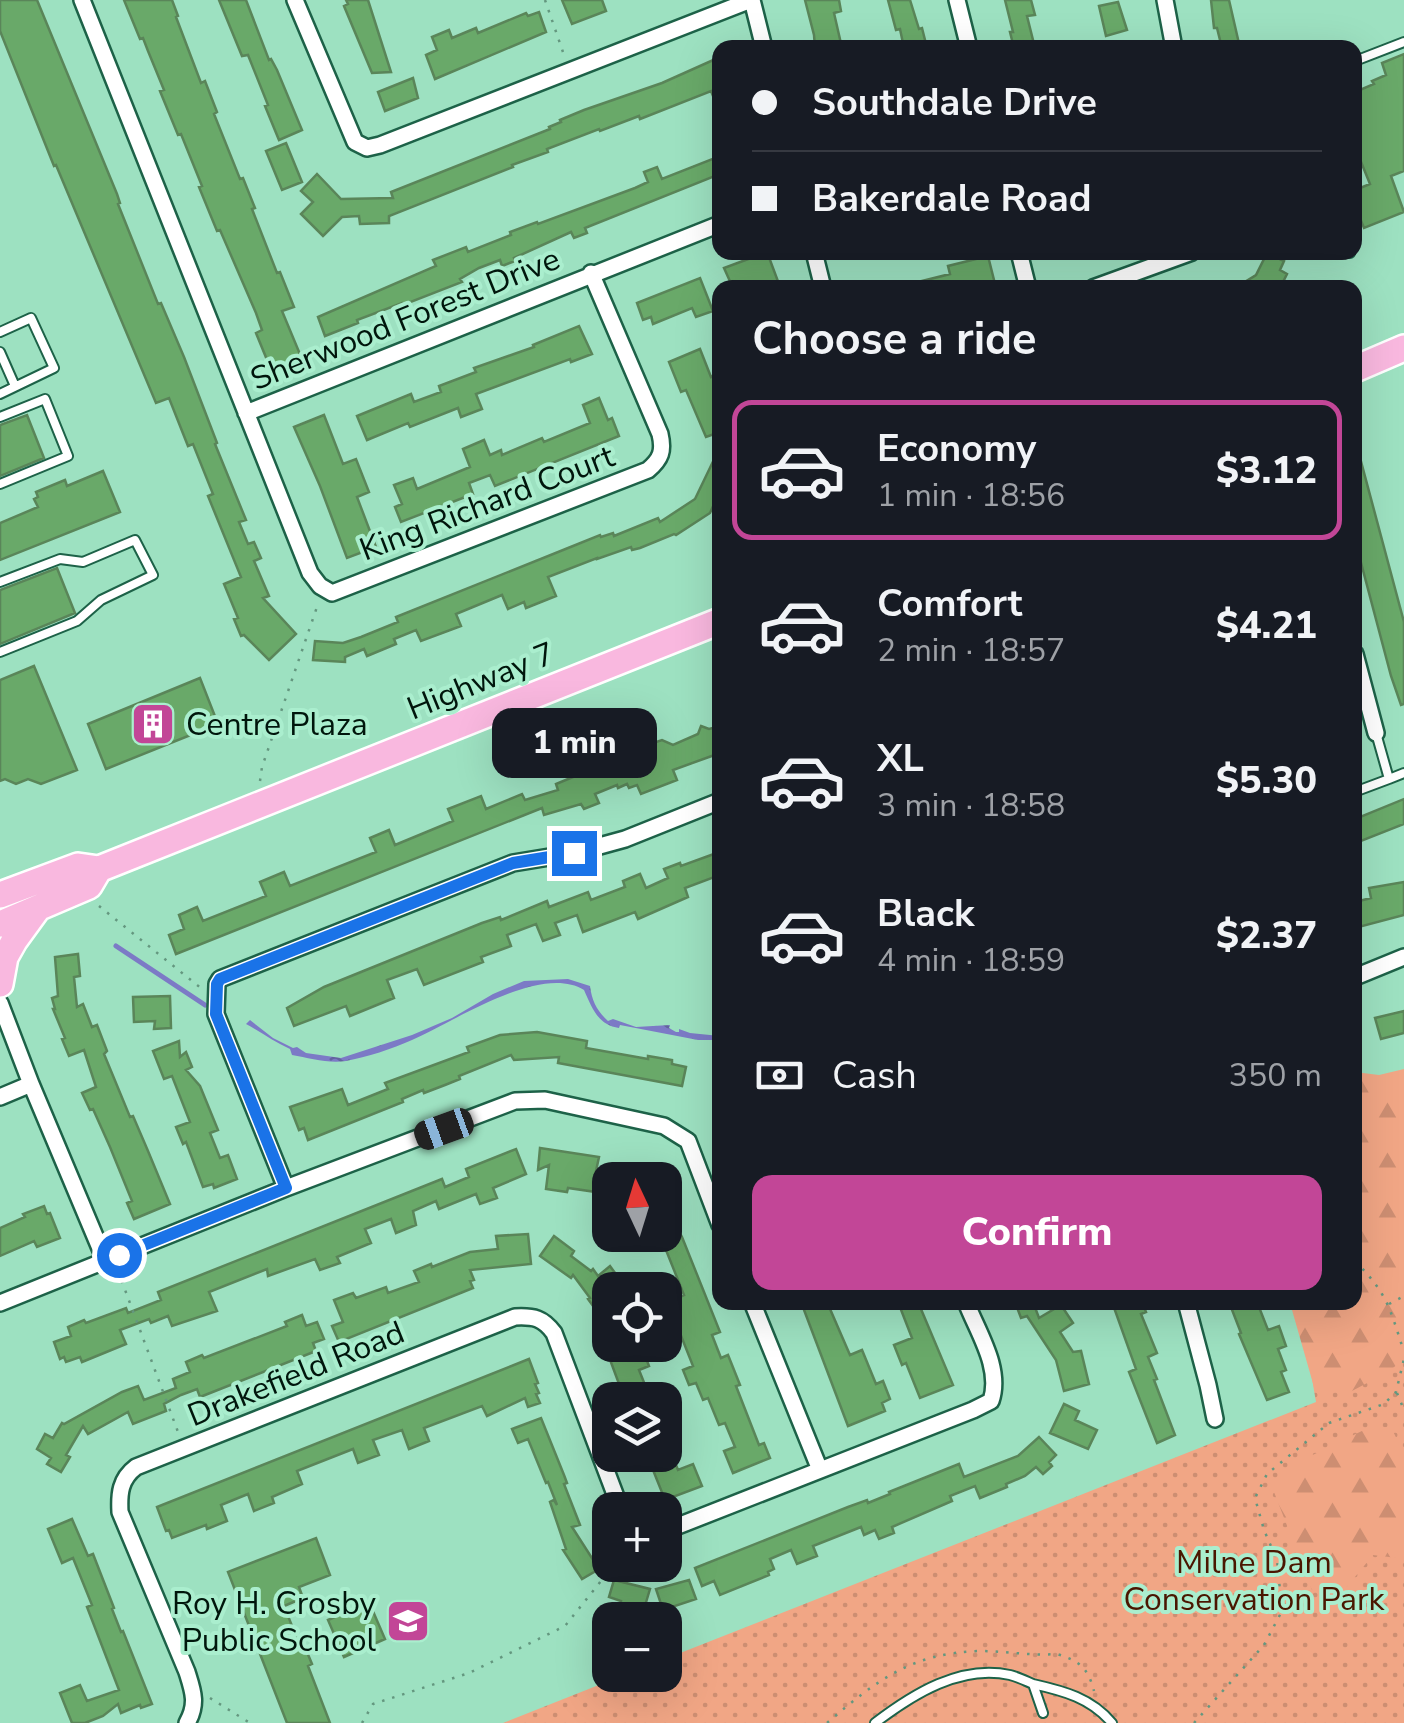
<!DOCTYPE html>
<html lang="en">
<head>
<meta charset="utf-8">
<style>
  body { margin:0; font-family:"Nunito Sans",sans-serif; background:#20242c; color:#f1f3f6; height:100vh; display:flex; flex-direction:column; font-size:38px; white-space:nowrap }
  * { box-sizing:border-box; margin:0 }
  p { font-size:32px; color:#9ea1a6 }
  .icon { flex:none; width:55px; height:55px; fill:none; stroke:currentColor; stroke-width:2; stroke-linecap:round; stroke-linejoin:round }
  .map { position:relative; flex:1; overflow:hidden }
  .side { position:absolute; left:712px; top:280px; width:650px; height:1030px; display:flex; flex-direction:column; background:#171b24; border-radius:20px; box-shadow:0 10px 40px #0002 }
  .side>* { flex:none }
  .banner { position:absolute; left:712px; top:40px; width:650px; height:220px; border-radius:20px; box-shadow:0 10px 40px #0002; display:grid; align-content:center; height:220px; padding:0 40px; background:#171b24 }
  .needle { width:65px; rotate:356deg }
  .buttons { position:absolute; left:592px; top:1162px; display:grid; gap:20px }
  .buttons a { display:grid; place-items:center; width:90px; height:90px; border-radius:20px; background:#171b24; box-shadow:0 10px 40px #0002; font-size:50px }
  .end { position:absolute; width:45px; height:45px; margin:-22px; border:12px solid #1a73e8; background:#fff; box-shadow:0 0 0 5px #fff }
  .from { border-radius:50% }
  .bubble { position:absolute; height:70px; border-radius:20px; background:#171b24; box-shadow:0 10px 40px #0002; font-size:32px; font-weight:800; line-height:70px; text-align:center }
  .car { position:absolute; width:30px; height:60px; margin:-30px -15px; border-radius:12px; box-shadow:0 0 8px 2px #0007; background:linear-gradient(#222 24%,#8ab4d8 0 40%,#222 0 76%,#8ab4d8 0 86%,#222 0) }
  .banner b { display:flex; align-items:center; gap:35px; height:95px; font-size:38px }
  .banner b+b { border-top:2px solid #363941 }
  .banner i { width:25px; height:25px; background:#f1f3f6 }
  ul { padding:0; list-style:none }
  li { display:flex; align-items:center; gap:30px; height:140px; margin:0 20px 15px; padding:0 20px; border:5px solid transparent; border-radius:20px }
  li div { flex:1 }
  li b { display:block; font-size:38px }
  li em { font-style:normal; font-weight:800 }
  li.selected { border-color:#c24697 }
  li>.icon { width:90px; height:90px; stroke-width:1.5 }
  h2 { padding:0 40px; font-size:45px; line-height:120px }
  .pay { display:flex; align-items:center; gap:25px; height:110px; padding:0 40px; font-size:38px }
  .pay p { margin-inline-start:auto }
  .cta { display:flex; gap:20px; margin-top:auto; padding:20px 40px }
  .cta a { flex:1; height:115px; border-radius:20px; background:#c24697; color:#fff; font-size:40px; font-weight:800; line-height:115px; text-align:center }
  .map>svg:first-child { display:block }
  .grass { fill:url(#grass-dots) }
  .forest { fill:url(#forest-firs) }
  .water { fill:url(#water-ripples) }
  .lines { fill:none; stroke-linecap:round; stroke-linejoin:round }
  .stream { stroke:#7c7ac6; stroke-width:5 }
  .building { fill:#69a969; stroke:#5a8559; stroke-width:2.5 }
  .lane-casing { stroke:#1d6248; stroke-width:12 }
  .street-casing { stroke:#1d6248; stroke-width:20 }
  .primary-casing { stroke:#fff; stroke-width:30 }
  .path { stroke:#64977f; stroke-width:2.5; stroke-dasharray:2.5 8; stroke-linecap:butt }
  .lane { stroke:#fff; stroke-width:8 }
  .street { stroke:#fff; stroke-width:15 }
  .primary { stroke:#f9b8df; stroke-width:25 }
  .route { stroke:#1a73e8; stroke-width:12 }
  .labels { text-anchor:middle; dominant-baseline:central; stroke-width:8; stroke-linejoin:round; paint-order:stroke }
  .street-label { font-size:32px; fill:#00160c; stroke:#aaeece }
  .poi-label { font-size:32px; fill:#00160c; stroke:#aaeece; text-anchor:start }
  .park-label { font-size:32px; fill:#4a1600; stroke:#aaeece }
</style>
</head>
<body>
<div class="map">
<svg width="1404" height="1723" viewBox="0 0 1404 1723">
  <defs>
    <pattern id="grass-dots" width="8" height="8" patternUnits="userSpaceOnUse" patternTransform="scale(2.5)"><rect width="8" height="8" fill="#f1a685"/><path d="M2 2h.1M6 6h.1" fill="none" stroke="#cd8e72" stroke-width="1.8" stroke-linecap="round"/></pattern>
    <pattern id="forest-firs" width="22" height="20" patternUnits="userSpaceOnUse" patternTransform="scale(2.5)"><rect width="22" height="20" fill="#f1a685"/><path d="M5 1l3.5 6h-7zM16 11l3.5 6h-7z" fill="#cd8e72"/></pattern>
    <pattern id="water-ripples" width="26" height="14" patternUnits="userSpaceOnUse" patternTransform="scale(2.5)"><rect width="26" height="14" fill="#7c7ac6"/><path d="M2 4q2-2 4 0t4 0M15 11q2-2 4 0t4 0" fill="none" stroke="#63639f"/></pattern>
  </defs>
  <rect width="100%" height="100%" fill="#9de1c1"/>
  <path class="grass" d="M1404,1081V1723H503L624,1675H665V1659L1316,1402L1299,1303L1355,1302Z"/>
  <path class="forest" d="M1404,1069V1359L1388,1372L1350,1392L1314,1387L1290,1303L1355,1302V1072L1379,1075Z
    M1391,1427L1404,1454V1556L1397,1558L1373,1555L1341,1594L1312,1590L1274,1492L1284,1469L1368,1428Z"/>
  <path class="water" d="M568,979L590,986C592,1001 597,1011 608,1021L613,1019L636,1027L670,1025L669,1028L676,1032H679V1029L690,1033L720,1036V1040H698L620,1025L619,1028C598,1025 592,1008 584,990C540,963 454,1022 412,1040C392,1049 367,1057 346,1061C329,1064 309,1058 292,1055L290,1049C274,1042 261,1032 246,1024L250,1020L273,1038L293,1048L297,1047L306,1053L341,1058L412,1035L452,1018L493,994L524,981Z"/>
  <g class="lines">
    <path class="stream" d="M116,946L205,1005"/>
  </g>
  <path class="building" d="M0,0H37L117,194L120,203L118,204L158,304L161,303L184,357L217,443L215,444L246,520L239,522L248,544L254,542L261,558L254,561L269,596L263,598L296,634L269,660L244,635L241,636L234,619L238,618L224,584L241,577L208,496L213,494L193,444L188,446L169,398L156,403L56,165L54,166L0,31Z
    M124,0H172L178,16L176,17L201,83L205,81L217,112L214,114L240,179L243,178L255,208L252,209L277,273L280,272L294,307L282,311L302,359L272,372L256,333L262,330L256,313L220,230L217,231L199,187L202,186L181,134L178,135L160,91L164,90L148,51L143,38L140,39Z
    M219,0H246L269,60L271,59L277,70L302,130L279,140L265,106L268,105L248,55L242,56Z
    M346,0H368L391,72L372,73L344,6L348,4Z
    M562,0H602L606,11L572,24Z
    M805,0H839L841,11L834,13L842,48H815L814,35Z
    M888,0H910L919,29L922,28L927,48H904L900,29L896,30Z
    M1005,0H1031L1035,15L1027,16L1035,48H1014L1010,32H1013Z
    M1211,0H1229L1240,48H1222L1217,28H1214Z
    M1118,2L1127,30L1106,36L1099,6Z
    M539,12L546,32L435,79L426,55L437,50L432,37L449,30L452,38L476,28L478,33L526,13L528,16Z
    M1404,54V171L1391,176L1404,212L1364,228L1355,206V190L1370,184L1355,147V92L1374,84L1372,81L1386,75L1382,63Z
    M720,57V113L711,91L640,119L639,116L600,131L599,129L547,149L548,152L512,165L513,167L389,216V223L360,224L359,216L342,217L323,236L301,214L313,202L301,191L317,174L341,199L393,198L391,192L550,129L549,127L561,122L560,120L584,110L662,83Z
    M413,78L418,98L385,111L378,92Z
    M286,143L302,182L282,190L266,151Z
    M720,156V174L585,228L587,233L574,238L571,232L514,258L515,261L502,266L500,260L479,268L460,279L462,282L403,305L402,303L357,320L358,323L325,336L318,317L436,266L433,260L466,247L468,252L511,235L510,232L537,222L538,224L635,188L648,182L644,172L657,167L662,179Z
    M767,252L779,284L770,288H733L724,268Z
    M1267,253L1284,261L1280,270L1287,274L1280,288H1235L1256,275Z
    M988,256L996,288H915L914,283L950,274L948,266Z
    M700,278L713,311L696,317L692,308L653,324L651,317L643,320L637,303Z
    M579,326L592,354L571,362L570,359L476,394L482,409L461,417L458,408L410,427L408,423L367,440L357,416L411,394L414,402L441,392L439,386L476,372L474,368L534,347L533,345Z
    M700,349L711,377L716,375L720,386V432L706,437L686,390L681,392L669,362Z
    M599,398L608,420L612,418L619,436L495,486L490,475L469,483L473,494L401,522L395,507L402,504L394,485L413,478L417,489L470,467L463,449L484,440L490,455L501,450L502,455L542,438L544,442L590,423L583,405Z
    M27,415L44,458L0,476V425Z
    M324,415L343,464L356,459L369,492L357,497L376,547L347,558L320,486L294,427Z
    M720,447V491L710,513L676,535L674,534L640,548L632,550L631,547L597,559V558L548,577L556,596L526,608L524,602L508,609L502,595L456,614L461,626L421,641L416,630L394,639L396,644L367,656L364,649L345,657V662L313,660L315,641L343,643L361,637L398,622L396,617L578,544L600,535L601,537L613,533L614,536L658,518L660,522L695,499Z
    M1355,454H1359L1404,622V704L1401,705L1391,676L1355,540Z
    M103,471L120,512L0,560V523L38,507L34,499L38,497L36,492L65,480L67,486Z
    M57,568L75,613L0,644V590Z
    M34,666L77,770L41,784L28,779L16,784L5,779L0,781V680Z
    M200,678L218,724L106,769L88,724Z
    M701,726L709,729L717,727L720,734V753L673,770L677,780L641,794L637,785L629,788L627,784L618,788L617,785L595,794L599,803L584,809L581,804L544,815L542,808L176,954L169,935L184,929L179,915L197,907L203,921L266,896L260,882L284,872L290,886L376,852L370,838L389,830L395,845L453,821L448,809L481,796L486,809L522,794L525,800L558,790L556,784L602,765L605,772L620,765L624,757L631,761L654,753L650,744L662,740L673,745L698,734Z
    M1404,799V824L1361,841L1355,826V819Z
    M714,854L715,858L720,856V875L685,888L688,897L638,919L635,912L583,932L577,915L555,923L560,935L543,941L536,924L507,935L511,946L481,957L483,962L424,985L417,969L387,980L394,998L350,1016L346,1006L294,1026L287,1008L324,987L482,923L500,917L501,920L547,901L549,907L588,892L591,900L625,887L623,881L640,874L646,888L668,878L664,869L680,863L681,866Z
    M1404,882V915L1355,928V902L1371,898L1369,888Z
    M78,954L80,976L74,977L77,1007L83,1004L92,1027L97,1025L107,1051L104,1054L130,1117L133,1116L148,1151L170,1204L134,1219L127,1203L132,1201L110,1147L93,1109L90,1110L82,1093L96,1087L84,1050L69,1056L62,1039L65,1038L53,1009H55L52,998L58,996L55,957Z
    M170,996L171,1028L154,1029L155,1021L134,1022L133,997Z
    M1404,1011V1033L1381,1039L1375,1018Z
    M537,1032L587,1041L586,1048L648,1059V1056L672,1060V1064L686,1067L682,1086L558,1063L559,1057L514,1060L511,1055L459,1076L460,1079L445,1085L424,1093L423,1090L402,1099L403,1102L308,1140L304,1128L299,1130L290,1107L342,1089L348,1105L388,1089L385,1083L469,1052L467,1047L500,1035Z
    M179,1041L180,1057L186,1052L192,1067L186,1070L200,1086L218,1130L210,1133L220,1158L228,1155L237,1179L214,1188L213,1184L203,1187L186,1142L183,1144L176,1127L190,1122L172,1076L164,1079L153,1051Z
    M540,1148L599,1157L596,1171L599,1172L596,1192L568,1188L567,1192L546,1189L549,1165L538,1170Z
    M516,1149L526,1174L493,1188L497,1198L480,1204L476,1194L439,1209L436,1201L413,1211L416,1225L396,1233L391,1219L365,1229L371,1243L337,1257L340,1263L320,1270L315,1259L268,1276L267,1269L209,1292L217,1311L172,1326L168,1316L151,1323L149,1319L120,1330L126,1344L82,1362L80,1357L66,1362L64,1357L60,1359L54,1342L71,1336L68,1327L84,1320L86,1323L126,1308L128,1313L161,1300L158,1292L442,1179L445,1187L469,1177L466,1169Z
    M44,1206L47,1214L50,1213L60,1238L37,1247L34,1241L0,1256V1228L25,1217L23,1214Z
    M665,1206L682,1237L720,1332L712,1335L721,1358L728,1355L740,1385L736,1386L759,1445L764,1443L770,1458L733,1473L724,1451L735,1447L725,1423L719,1425L708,1398L703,1400L696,1383L689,1385L683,1370L693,1366L676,1323L673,1324L665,1304L684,1295L660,1235H665Z
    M528,1234L531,1264L470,1270L474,1280L470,1281L473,1288L339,1342L332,1326L343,1322L334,1300L353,1293L356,1298L386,1287L388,1293L419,1282L414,1271L431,1264L432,1267L470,1252L498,1249L496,1236Z
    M554,1236L574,1251L571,1256L591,1271L593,1269L598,1276L610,1266L623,1284L614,1290H610V1343L596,1310L588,1299L590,1298L573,1275L571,1278L540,1256Z
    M801,1302H827L850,1355L862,1350L876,1384L883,1381L890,1399L882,1403L885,1411L848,1426Z
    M898,1302H918L953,1385L920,1398L906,1363L902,1365L894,1345L912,1338Z
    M1015,1302H1033L1039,1318L1061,1305L1073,1323L1060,1332L1073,1352L1081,1351L1089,1384L1064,1391L1056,1360L1027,1316L1021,1318Z
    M1112,1302H1142L1146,1312L1141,1314L1157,1353L1148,1357L1157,1379L1154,1380L1175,1435L1157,1443L1129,1372L1136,1369Z
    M1229,1302H1257L1268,1330L1279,1326L1286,1346L1278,1349L1286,1370L1281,1372L1289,1392L1267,1400L1239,1334L1241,1333Z
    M302,1315L306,1326L317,1322L324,1339L313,1343L316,1351L200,1397L197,1389L181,1395L164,1404L166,1411L133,1424L128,1412L88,1434L83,1426L66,1455L70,1457L61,1472L47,1464L51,1458L37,1449L45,1434L53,1438L62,1423L64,1424L122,1392L138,1386L144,1400L176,1388L173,1379L190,1372L186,1362L202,1355L204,1358L287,1326L285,1322Z
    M610,1345H641L649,1366L639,1370L651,1400H625L609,1357L614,1355Z
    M529,1359L538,1383L535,1384L539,1393L536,1394L540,1403L528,1407L525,1398L487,1416L482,1406L424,1428L429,1441L409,1449L402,1430L373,1440L379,1455L358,1463L353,1449L297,1471L302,1484L272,1497L274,1503L254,1511L248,1494L221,1505L227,1521L207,1529L206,1525L172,1538L169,1530L166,1531L157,1507Z
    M1064,1404L1079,1411L1075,1420L1097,1430L1088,1449L1050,1433Z
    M541,1418L564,1475L567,1483L564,1484L580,1525L572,1527L599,1569L582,1579L563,1550L566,1549L550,1502L554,1500L557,1505L548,1482L546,1483L528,1439L518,1443L512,1429Z
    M1039,1437L1056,1455L1049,1462L1052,1466L1043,1474L1036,1467L1025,1476L1006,1484L1007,1487L980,1498L975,1486L950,1496L952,1501L892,1527L894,1533L879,1539L875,1530L864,1535L861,1527L813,1546L817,1556L797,1564L791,1550L770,1559L774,1569L768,1572L769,1575L720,1595L714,1581L702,1586L695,1568L848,1507L867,1500L868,1503L890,1494L889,1492L959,1464L964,1477L1018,1456Z
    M647,1455H672L678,1470L693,1464L702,1486L665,1500Z
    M72,1519L88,1556L93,1554L114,1608L112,1609L121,1632L123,1631L152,1704L141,1708L140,1705L121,1713L118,1704L103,1716L85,1723H72L60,1693L80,1685L87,1701L119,1690L87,1607L92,1605L73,1558L62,1563L48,1529Z
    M316,1538L330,1575L299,1587L303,1598L284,1606L300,1646L304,1645L312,1664L308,1666L330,1723H287L228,1572Z
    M614,1580L650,1589L641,1619L627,1616L615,1620L621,1601L609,1597Z
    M689,1580L696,1599L663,1610L656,1589Z
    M369,1602L385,1639L344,1657L328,1620Z"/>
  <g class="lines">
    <g class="lane-casing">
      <path id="lane" d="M1355,61L1404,42
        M1350,252V253
        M0,332L31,318L54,368L0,394
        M0,352L15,386
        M0,417L45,399L68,456L0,484
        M0,582L60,559L83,562L135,540L153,575L101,600L77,621L0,652
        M1389,779L1404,773
        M1355,785L1357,791L1389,779L1376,733
        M1033,1684C1064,1691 1091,1698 1112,1723
        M875,1723C913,1694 961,1664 1010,1675C1018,1677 1026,1681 1033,1684L1043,1713"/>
    </g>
    <g class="street-casing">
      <path id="street" d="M82,0L310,573L320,586L332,593L648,470C661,459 664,451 660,434L591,273
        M295,0L355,142L367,148L380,145L751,0
        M752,0L764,48
        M957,0L969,48
        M1165,0L1174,48
        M814,252L823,288
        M1019,252L1028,288
        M1093,288L1192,252
        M246,413L720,224
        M1355,654L1376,733
        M1355,977L1404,957
        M0,1003L31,1084L105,1260
        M0,1097L31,1084
        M286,1188L216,1014L217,984L220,979L513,863L574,853L625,839L720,801
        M752,1302L820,1470
        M1186,1302L1208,1385L1215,1419
        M0,1303L286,1188L515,1101L545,1100L664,1126L688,1141L720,1225
        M665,1531L973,1410L991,1401C1002,1368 978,1333 966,1302
        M187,1723C198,1704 193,1691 187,1672L120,1512C119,1494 120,1479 136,1467L515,1317C534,1316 543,1318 554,1333L621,1510"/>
    </g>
    <g class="primary-casing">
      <path id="primary" d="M1355,369L1404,348
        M0,895L78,866L99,869L720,621
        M0,924L89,886L99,869
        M0,984L5,957L14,941L38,908"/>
    </g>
    <path class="path" d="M545,0L564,55
      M260,781L262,767L318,604
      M99,906L202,989
      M1355,1261C1388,1294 1390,1309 1404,1352
      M118,1271L178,1432
      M1389,1304L1404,1296
      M1397,1393L1404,1410
      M210,1698L250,1723
      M362,1723L373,1704L469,1673L565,1626L601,1581L618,1565
      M827,1723C876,1681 911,1653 979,1651C1005,1651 1031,1656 1057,1654C1080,1661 1088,1668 1094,1691
      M1194,1723L1264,1645L1282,1611L1277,1560L1264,1530L1255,1498L1267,1474L1329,1423L1384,1404L1396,1392L1404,1359"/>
    <use href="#lane" class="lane"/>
    <use href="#street" class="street"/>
    <use href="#primary" class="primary"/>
  </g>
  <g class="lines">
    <path class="route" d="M119,1255L286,1188L216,1014L217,984L220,979L513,863L574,853"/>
  </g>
  <defs>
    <g id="building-square" transform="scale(2.25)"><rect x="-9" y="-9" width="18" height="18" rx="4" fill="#c24697" stroke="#aaeece"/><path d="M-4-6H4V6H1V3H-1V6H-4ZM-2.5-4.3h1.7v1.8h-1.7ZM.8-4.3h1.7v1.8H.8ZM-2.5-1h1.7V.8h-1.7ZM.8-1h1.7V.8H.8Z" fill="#fff"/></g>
    <g id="school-square" transform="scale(2.25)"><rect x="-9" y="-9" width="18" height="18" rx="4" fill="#c24697" stroke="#aaeece"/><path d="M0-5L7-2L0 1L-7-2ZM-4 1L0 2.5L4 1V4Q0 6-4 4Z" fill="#fff"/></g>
  </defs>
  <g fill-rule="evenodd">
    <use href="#building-square" x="153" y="724"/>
    <use href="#school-square" x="408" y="1621"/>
  </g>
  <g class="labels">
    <g class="street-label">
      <text transform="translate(405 319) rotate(-22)">Sherwood Forest Drive</text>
      <text transform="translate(487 503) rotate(-21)">King Richard Court</text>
      <text transform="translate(481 681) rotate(-22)">Highway 7</text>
      <text transform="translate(296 1374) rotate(-22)">Drakefield Road</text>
    </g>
    <g class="poi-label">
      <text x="186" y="724">Centre Plaza</text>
      <text x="376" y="1603" text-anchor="end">Roy H. Crosby<tspan x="376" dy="37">Public School</tspan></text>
    </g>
    <g class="park-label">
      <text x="1254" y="1562">Milne Dam<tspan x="1254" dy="37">Conservation Park</tspan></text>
    </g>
  </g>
</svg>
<div class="buttons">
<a><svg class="needle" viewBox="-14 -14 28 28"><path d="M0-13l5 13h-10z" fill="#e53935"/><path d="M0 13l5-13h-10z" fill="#9ea1a6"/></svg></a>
<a><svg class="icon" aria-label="locate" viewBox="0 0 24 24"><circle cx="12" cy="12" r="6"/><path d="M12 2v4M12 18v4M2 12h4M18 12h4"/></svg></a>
<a><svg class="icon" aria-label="layers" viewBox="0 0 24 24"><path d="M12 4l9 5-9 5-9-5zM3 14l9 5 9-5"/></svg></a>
<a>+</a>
<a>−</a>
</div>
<i class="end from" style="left:119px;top:1255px"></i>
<i class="end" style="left:574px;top:853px"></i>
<div class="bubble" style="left:492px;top:708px;width:165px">1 min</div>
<i class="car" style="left:444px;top:1129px;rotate:250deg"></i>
<div class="banner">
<b><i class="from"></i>Southdale Drive</b>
<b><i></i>Bakerdale Road</b>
</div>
<section class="side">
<h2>Choose a ride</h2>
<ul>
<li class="selected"><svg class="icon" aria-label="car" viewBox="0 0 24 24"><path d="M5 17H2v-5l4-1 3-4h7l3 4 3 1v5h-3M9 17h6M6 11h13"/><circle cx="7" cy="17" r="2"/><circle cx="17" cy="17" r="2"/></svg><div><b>Economy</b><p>1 min · 18:56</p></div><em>$3.12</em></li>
<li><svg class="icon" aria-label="car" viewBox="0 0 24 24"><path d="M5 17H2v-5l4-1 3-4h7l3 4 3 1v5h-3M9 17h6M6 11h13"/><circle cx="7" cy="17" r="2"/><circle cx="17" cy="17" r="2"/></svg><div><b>Comfort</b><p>2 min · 18:57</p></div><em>$4.21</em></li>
<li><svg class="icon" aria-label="car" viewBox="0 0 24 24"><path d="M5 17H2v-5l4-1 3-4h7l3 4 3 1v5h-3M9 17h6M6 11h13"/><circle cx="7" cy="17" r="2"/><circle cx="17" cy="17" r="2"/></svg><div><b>XL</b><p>3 min · 18:58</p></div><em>$5.30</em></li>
<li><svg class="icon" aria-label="car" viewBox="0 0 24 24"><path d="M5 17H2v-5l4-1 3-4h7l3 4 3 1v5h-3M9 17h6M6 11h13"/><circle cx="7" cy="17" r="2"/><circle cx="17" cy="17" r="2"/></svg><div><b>Black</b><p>4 min · 18:59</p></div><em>$2.37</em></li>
</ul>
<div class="pay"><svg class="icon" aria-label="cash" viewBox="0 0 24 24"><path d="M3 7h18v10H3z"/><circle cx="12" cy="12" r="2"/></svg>Cash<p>350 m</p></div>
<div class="cta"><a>Confirm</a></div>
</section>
</div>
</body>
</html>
